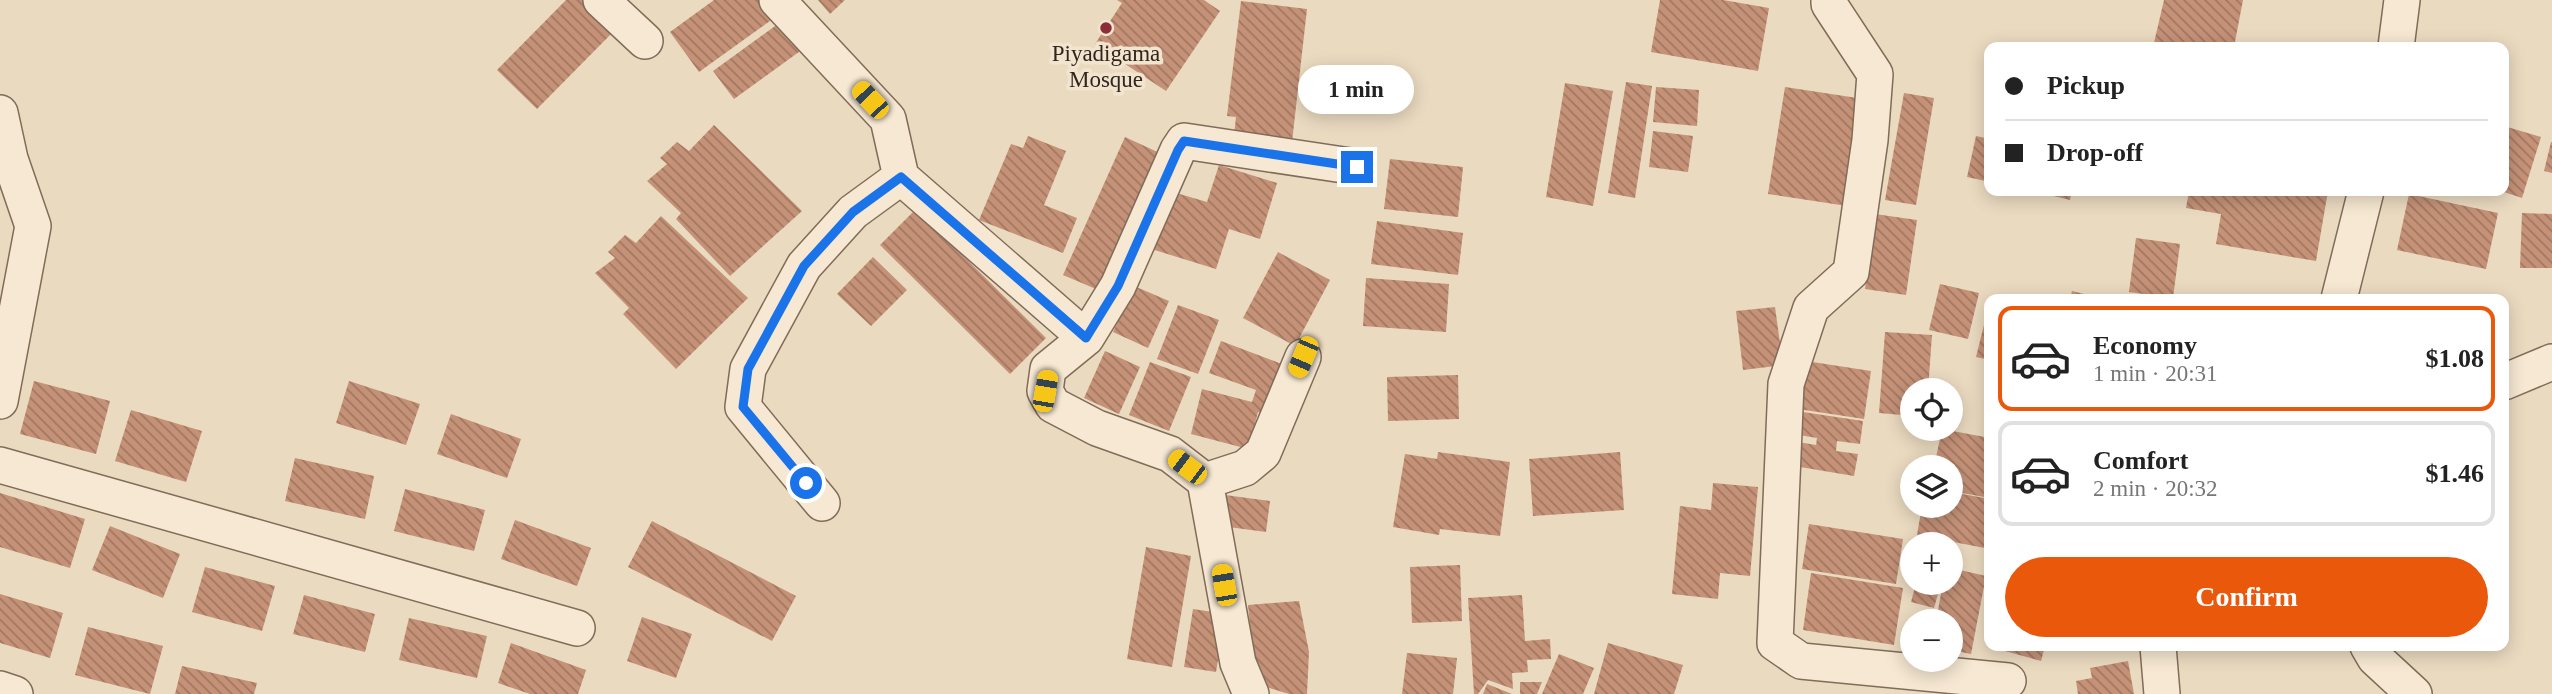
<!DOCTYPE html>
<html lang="en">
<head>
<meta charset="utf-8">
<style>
  body { margin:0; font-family:"Times New Roman",serif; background:#f2f2f2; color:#222; height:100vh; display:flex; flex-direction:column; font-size:26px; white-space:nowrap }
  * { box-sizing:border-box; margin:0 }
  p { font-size:23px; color:#767676 }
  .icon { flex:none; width:38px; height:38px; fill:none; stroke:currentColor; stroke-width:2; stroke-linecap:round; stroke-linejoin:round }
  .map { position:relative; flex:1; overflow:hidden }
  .side { position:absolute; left:1984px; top:294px; width:525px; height:357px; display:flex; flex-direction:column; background:#fff; border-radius:14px; box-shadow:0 4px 18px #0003 }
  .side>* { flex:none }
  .top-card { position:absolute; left:1984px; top:42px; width:525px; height:154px; border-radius:14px; box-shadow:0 4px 18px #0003; display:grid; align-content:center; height:154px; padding:0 21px; background:#fff }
  .buttons { position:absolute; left:1900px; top:378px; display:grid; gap:14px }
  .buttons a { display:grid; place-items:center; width:63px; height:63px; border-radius:50%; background:#fff; box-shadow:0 4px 18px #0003; font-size:35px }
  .end { position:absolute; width:32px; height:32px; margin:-16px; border:9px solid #1a73e8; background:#fff; box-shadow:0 0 0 4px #fff }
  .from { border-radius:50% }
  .bubble { position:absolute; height:49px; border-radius:24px; background:#fff; box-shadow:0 4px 18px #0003; font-size:23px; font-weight:800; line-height:49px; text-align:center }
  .car { position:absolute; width:21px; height:42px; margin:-21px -10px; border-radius:9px; box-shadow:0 0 5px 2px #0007; background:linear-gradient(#f5c518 24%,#345 0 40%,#f5c518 0 76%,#345 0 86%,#f5c518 0) }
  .top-card b { display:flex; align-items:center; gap:24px; height:66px; font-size:26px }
  .top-card b+b { border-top:2px solid #e0e0e0 }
  .top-card i { width:18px; height:18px; background:#222 }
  ul { padding:12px 0 0; list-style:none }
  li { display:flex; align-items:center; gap:21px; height:105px; margin:0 14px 10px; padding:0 7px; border:4px solid #e0e0e0; border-radius:14px }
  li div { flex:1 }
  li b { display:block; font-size:26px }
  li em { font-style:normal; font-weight:800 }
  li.selected { border-color:#ea580c }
  li>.icon { width:63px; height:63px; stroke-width:1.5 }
  .button { display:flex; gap:14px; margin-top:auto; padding:14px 21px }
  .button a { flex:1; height:80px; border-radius:42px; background:#ea580c; color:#fff; font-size:28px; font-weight:800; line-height:80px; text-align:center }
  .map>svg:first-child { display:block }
  .building { fill:url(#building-back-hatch) }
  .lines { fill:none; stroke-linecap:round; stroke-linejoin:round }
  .minor-casing { stroke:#816b59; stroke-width:38 }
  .minor { stroke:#f6e8d2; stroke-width:35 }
  .route { stroke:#1a73e8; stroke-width:9 }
  .poi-dot { fill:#8c2e37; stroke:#f2e5cf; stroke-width:2.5 }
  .labels { text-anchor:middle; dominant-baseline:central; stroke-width:7; stroke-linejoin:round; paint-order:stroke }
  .poi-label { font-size:23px; fill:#32251d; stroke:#f2e5cf }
</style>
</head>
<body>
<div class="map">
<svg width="2552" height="694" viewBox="0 0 2552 694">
  <defs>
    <pattern id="building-back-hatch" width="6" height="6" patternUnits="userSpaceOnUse" patternTransform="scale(1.75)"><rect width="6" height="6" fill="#c59278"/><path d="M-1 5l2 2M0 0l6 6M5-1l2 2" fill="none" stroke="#a17762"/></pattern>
  </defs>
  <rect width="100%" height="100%" fill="#eadac0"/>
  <path class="building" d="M566,0H584L615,30L537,109L497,70Z
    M714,0H760L774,18L699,72L670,32Z
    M818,0H845L830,14Z
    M1117,0H1204L1220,11L1166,91L1095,44L1122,3Z
    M1660,0H1723L1769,8L1758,71L1651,52Z
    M2164,0H2243L2234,47H2153Z
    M1241,1L1307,9L1291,151L1233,145L1236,117L1227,116Z
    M782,21L803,49L734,99L713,71Z
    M1626,82L1652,86L1635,198L1608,193Z
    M1565,83L1613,91L1593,206L1546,197Z
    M1656,87L1699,90L1697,126L1653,122Z
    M1785,87L1864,99L1847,206L1768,194Z
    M1904,93L1934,98L1916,205L1885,200Z
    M714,125L802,211L730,276L676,219L681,213L647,181L667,164L660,158L677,142L689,151Z
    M2504,126L2541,137L2522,198L2504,192Z
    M1653,131L1693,136L1688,172L1649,167Z
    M1028,136L1066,151L1044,205L1077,218L1063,253L979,220L1011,144L1023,148Z
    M1976,136L1990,139V182L1967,177Z
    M1125,137L1164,155L1103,292L1063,275Z
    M2551,142H2552V173L2544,171Z
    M1390,159L1463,167L1458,217L1384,209Z
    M1219,165L1277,183L1260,239L1229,229L1216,269L1148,248L1166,190L1207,202Z
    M2034,191H2072L2070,200Z
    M2189,191H2328L2316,261L2216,244L2221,214L2186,208Z
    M2409,194L2498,213L2486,269L2397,250Z
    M916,209L1046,338L1010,374L880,245Z
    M2522,213L2552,214V268H2520Z
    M1875,214L1917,220L1906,295L1865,289Z
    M661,216L748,298L676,369L623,314L629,308L595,273L615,258L608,252L625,235L636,243Z
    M1377,221L1463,233L1458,275L1371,264Z
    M2136,238L2180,244L2173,298L2129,292Z
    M1278,252L1330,280L1295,346L1243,318Z
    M873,257L907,290L871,326L837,294Z
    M1366,278L1449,284L1446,332L1363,326Z
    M1940,284L1979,293L1968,339L1929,330Z
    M1134,286L1169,301L1148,348L1113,332Z
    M2072,291L2100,298V299H2070Z
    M1178,305L1219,320L1198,374L1157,359Z
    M1989,305H1990V360L1976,357Z
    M1775,307L1783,365L1743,370L1736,311Z
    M1885,332L1932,335L1928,390H1913V416L1879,413Z
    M1221,341L1290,367L1265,415L1258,412L1248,449L1191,434L1202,389L1252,402L1256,390L1209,373Z
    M1105,351L1140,367L1119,414L1084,398Z
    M1806,361L1871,371L1864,419L1798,409Z
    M1150,362L1191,377L1169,431L1129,415Z
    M1458,375L1459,419L1388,421L1387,377Z
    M34,381L110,401L96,454L20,434Z
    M349,381L420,404L406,445L336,423Z
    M131,410L202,431L186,482L115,461Z
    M1796,411L1863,421L1860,444L1837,441L1836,451L1858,454L1854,476L1794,466L1798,442L1816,445L1817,438L1793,434Z
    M451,414L521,439L507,478L437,454Z
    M1942,429L1990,438V498L1951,491V467H1934Z
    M1438,452L1510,462L1500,536L1440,529L1439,535L1393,527L1405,454L1437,459Z
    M1620,452L1624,510L1533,516L1529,459Z
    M295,458L374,476L365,519L285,501Z
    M1713,483L1758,487L1750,576L1720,573L1718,599L1672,594L1680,506L1711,510Z
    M405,489L485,510L474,551L394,531Z
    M1951,492L1990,499V549L1917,535L1922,506H1951Z
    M0,493L85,519L70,568L0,547Z
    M1225,495L1270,501L1266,532L1221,526Z
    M515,520L591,548L577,586L501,559Z
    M652,521L796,596L772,641L628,567Z
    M1809,524L1903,539L1896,584L1802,569Z
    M110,526L180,554L163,598L92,570Z
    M1146,547L1191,556L1172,667L1127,659Z
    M1460,565L1462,621L1412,623L1410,567Z
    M205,567L275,586L262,631L192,612Z
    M1951,568L1986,576L1971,654L1951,650V621H1936L1943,583H1951Z
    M1811,573L1903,588L1894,645L1803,630Z
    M1916,583H1941L1934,608L1911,602Z
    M0,594L63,613L50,658L0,643Z
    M304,595L375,614L365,652L293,634Z
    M1522,595L1525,641L1550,639L1551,659L1527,660L1528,672L1512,673L1513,689L1488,680L1478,694H1474L1468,598Z
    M1299,601L1309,652L1307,694H1289L1256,684L1248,605Z
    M1193,609L1226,614L1216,672L1184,667Z
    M642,617L692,634L676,678L627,661Z
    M409,618L487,636L477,678L399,660Z
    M88,627L163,646L150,694L75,675Z
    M511,643L586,670L578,694H530L498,683Z
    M1608,643L1683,665L1674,694H1594Z
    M1987,646H2045L2041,661Z
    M1407,653L1457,658L1453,694H1402Z
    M1559,654L1594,668L1583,694H1542Z
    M2128,661L2134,694H2078L2076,681L2092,678L2090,668Z
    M182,666L257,683L254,694H175Z
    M1520,682H1542L1537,694H1520Z
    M1487,684L1512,694H1483Z"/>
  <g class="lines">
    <g class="minor-casing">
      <path id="minor" d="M601,0L645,41
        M777,0L888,119L901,177L1086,338L1048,369L1045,391L1053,405L1097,428L1170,454L1205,481
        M1829,0V4L1875,74L1870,140L1851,272L1811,308L1786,384L1775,643L1801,661L2008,681
        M2396,47L2402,0
        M0,113L10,159L33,226L0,401
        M2339,299L2366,191
        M1086,338L1118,286L1178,150L1184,141L1357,167
        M2504,382L2552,362
        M0,465L577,628
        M822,503L743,407L748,369L804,266L853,212L901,177
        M2158,646L2162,694
        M2368,646L2375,658L2414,694
        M0,689L15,694
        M1251,694L1238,663L1205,481L1245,468L1263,453L1303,357"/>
    </g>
    <use href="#minor" class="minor"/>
  </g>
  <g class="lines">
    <path class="route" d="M806,483L743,407L748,369L804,266L853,212L901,177L1086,338L1118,286L1178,150L1184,141L1357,167"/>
  </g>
  <circle class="poi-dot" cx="1106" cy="28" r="7"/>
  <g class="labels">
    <g class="poi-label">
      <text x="1106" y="53">Piyadigama<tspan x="1106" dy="26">Mosque</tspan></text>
    </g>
  </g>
</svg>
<div class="buttons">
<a><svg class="icon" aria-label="locate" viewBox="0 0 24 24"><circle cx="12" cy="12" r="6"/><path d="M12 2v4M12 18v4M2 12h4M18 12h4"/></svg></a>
<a><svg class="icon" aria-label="layers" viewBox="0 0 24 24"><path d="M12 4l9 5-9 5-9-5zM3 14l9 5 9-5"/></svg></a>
<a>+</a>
<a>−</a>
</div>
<i class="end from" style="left:806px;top:483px"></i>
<i class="end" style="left:1357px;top:167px"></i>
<div class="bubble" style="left:1298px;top:65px;width:116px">1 min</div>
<i class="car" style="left:870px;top:100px;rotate:317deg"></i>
<i class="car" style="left:1303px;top:357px;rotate:203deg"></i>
<i class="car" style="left:1045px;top:391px;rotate:10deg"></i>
<i class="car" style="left:1187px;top:467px;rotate:307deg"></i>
<i class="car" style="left:1224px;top:585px;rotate:350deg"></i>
<div class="top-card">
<b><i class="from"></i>Pickup</b>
<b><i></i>Drop-off</b>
</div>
<section class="side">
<ul>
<li class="selected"><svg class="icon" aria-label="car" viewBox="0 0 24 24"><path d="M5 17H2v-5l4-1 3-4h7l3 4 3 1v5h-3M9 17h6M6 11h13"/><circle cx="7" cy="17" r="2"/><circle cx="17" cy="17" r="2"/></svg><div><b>Economy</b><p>1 min · 20:31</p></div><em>$1.08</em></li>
<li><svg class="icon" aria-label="car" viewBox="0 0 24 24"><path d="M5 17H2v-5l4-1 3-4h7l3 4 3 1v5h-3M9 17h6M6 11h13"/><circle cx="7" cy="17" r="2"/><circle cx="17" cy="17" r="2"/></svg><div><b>Comfort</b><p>2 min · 20:32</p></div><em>$1.46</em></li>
</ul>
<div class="button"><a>Confirm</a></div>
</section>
</div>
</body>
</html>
